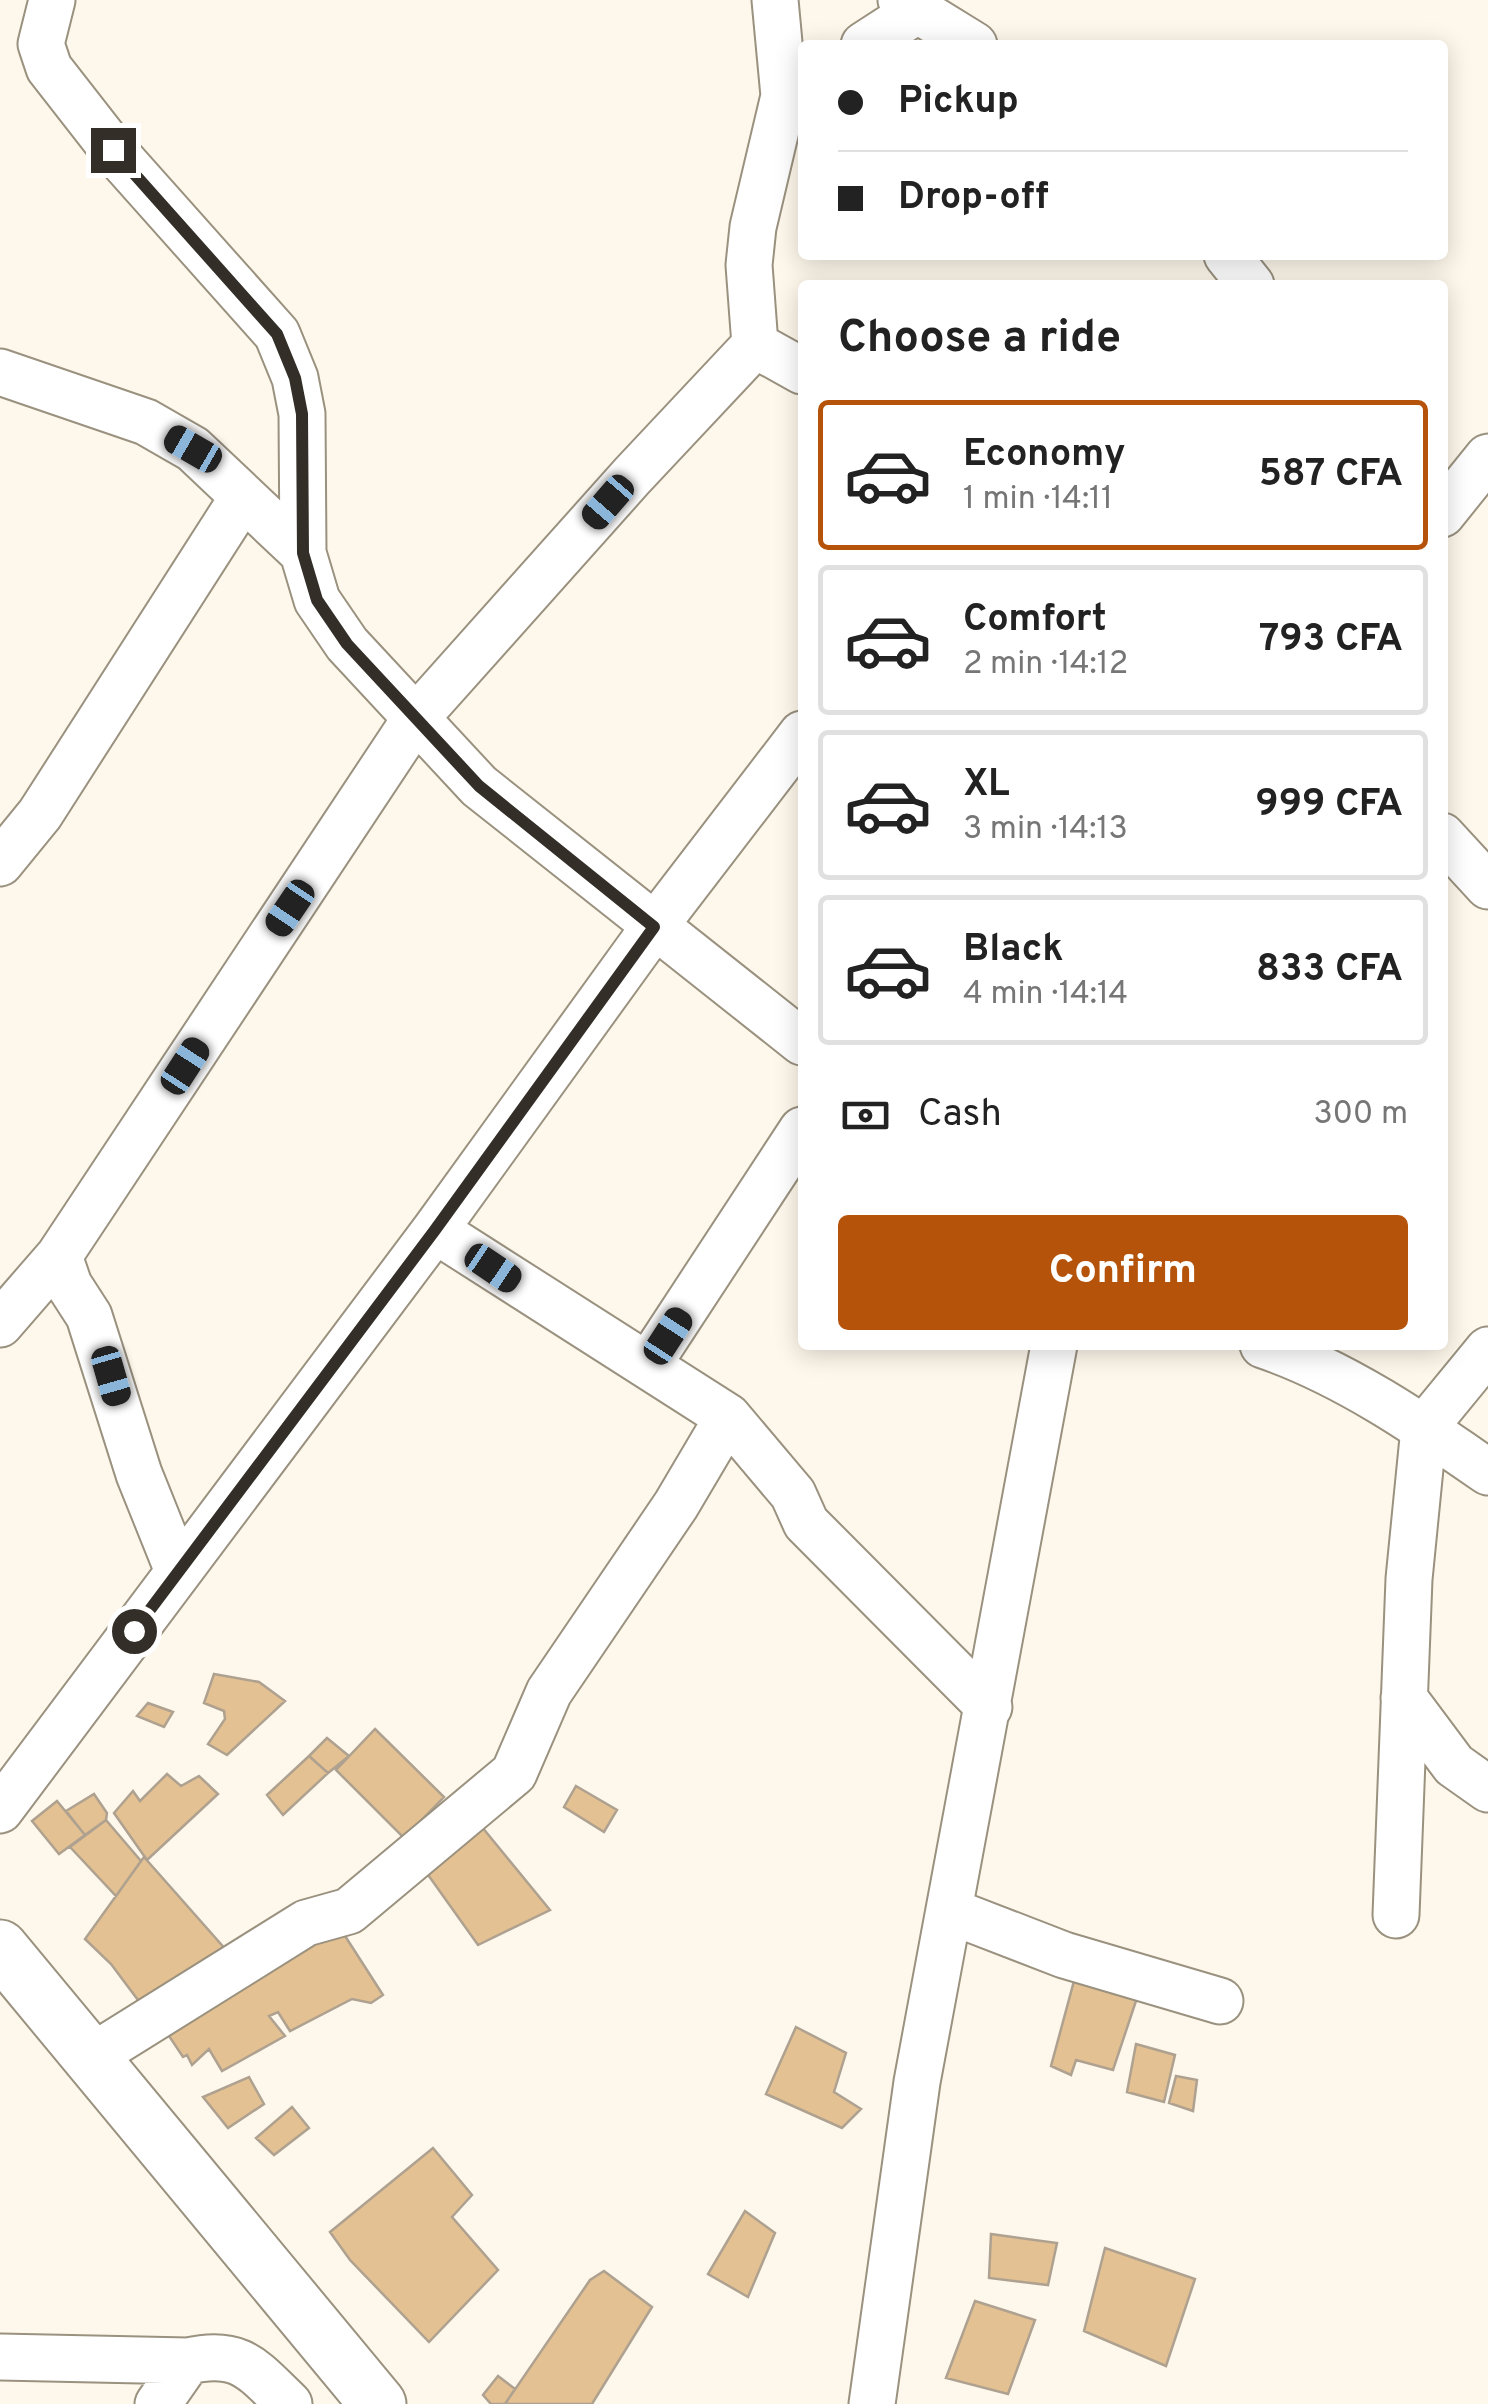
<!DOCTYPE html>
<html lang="en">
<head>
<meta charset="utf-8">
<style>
  body { margin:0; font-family:Overpass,sans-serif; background:#f2f2f2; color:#222; height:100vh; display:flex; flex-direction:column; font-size:38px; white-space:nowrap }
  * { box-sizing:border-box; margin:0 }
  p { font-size:32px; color:#767676 }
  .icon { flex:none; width:55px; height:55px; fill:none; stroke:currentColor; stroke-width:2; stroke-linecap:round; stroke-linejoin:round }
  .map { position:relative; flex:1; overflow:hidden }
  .side { position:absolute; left:798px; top:280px; width:650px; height:1070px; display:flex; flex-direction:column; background:#fff; border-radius:10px; box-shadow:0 5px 25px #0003 }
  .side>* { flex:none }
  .top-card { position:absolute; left:798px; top:40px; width:650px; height:220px; border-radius:10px; box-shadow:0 5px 25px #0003; display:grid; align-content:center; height:220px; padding:0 40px; background:#fff }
  .end { position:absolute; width:45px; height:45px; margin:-22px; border:12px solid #332f28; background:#fff; box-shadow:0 0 0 5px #fff }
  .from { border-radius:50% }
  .car { position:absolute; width:30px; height:60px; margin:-30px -15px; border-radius:12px; box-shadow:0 0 8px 2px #0007; background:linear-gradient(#222 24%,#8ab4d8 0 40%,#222 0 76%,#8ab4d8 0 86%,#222 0) }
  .top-card b { display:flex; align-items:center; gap:35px; height:95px; font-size:38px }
  .top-card b+b { border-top:2px solid #e0e0e0 }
  .top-card i { width:25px; height:25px; background:#222 }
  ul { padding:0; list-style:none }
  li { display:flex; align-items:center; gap:30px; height:150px; margin:0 20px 15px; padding:0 20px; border:5px solid #e0e0e0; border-radius:10px }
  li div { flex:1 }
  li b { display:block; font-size:38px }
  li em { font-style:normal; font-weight:700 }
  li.active { border-color:#b45309 }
  li>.icon { width:90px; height:90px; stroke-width:1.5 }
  h2 { padding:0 40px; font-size:45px; line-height:120px }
  .pay { display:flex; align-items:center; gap:25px; height:110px; padding:0 40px; font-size:38px }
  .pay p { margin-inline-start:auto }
  .cta { display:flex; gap:20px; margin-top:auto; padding:20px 40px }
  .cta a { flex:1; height:115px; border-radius:10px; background:#b45309; color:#fff; font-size:40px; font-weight:700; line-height:115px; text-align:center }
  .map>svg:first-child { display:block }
  .building { fill:#e4c192; stroke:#aea190; stroke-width:2.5 }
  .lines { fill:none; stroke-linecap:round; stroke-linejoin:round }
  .minor-casing { stroke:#9a917f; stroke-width:49 }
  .tertiary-casing { stroke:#9a917f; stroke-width:59 }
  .minor { stroke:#fff; stroke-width:45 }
  .tertiary { stroke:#fff; stroke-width:55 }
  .route { stroke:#332f28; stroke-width:12 }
</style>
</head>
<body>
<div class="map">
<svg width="1488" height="2404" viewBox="0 0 1488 2404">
  <rect width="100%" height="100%" fill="#fef8ec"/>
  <path class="building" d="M214,1674L259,1682L285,1701L227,1755L208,1744L225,1719L224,1711L204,1703Z
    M148,1703L173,1712L164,1727L137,1716Z
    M375,1729L444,1797L404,1838L336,1770Z
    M327,1738L349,1756L328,1773L309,1756Z
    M309,1756L328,1773L283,1815L267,1795Z
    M167,1774L181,1786L199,1776L218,1794L147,1860L114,1813L133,1791L140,1801Z
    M576,1786L617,1810L604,1832L564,1807Z
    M94,1794L107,1813L106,1820L85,1835L66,1811Z
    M57,1801L85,1835L59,1854L32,1821Z
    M106,1820L141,1861L116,1896L70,1847Z
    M482,1827L550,1910L478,1945L426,1872Z
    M144,1857L227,1951L141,2004L111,1964L85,1939Z
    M338,1925L383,1995L371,2003L352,1999L290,2031L278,2012L269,2016L285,2036L222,2071L209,2049L192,2065L187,2055L183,2057L161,2024Z
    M1077,1970L1139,1992L1113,2070L1076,2060L1071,2075L1051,2066Z
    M796,2027L846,2053L834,2092L861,2109L842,2128L766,2094Z
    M1136,2044L1175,2055L1164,2102L1127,2092Z
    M1176,2076L1197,2080L1193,2111L1169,2103Z
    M249,2077L264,2104L228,2128L203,2097Z
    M292,2107L309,2128L274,2155L256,2138Z
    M433,2148L472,2195L452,2217L498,2270L429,2342L350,2260L330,2232Z
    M745,2211L775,2233L748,2297L708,2274Z
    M991,2234L1057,2243L1048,2285L989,2278Z
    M1105,2248L1195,2279L1166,2366L1084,2331Z
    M604,2271L652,2307L592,2404H505L590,2280Z
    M975,2301L1035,2320L1008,2394L946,2378Z
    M498,2376L515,2389L505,2404H491L483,2395Z"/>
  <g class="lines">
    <g class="minor-casing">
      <path id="minor" d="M52,0L41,44L49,68L113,150L277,334L295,378L302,414L303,553L317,600L347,644L479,786L802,1042
        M901,0L974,45
        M864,45L918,10
        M1227,255L1251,285
        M755,345L802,371
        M0,372L146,422L193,449L303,553
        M1442,514L1488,457
        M1442,836L1488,886
        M0,863L40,814L243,497
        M59,1256L69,1285L89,1316L139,1474L178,1571
        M0,1324L59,1256L415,719L632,476L755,345L749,265L753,227L784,96L775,0
        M1263,1345C1343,1372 1419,1424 1488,1472
        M648,1365L802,1130
        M728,1417L793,1494L806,1523L989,1707
        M1404,1698L1454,1765L1488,1789
        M0,1810L435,1230L654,927L802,734
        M950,1911L1064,1955L1220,2001
        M1396,1915L1409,1579L1424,1428L1488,1350
        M88,2059L306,1923L349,1911L514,1773L549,1692L676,1505L728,1417L435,1230
        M0,2357L188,2361C241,2349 253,2370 289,2404
        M158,2404L188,2361
        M872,2404L917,2082L1054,1345"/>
    </g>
    <g class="tertiary-casing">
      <path id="tertiary" d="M0,1948L378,2404"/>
    </g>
    <use href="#minor" class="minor"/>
    <use href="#tertiary" class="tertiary"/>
  </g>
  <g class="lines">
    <path class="route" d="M113,150L277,334L295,378L302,414L303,553L317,600L347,644L479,786L654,927L435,1230L134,1631"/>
  </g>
</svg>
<i class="end from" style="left:134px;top:1631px"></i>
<i class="end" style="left:113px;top:150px"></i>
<i class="car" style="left:193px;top:449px;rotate:300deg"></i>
<i class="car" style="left:608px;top:502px;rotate:221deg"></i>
<i class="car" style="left:290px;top:908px;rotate:214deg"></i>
<i class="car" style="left:185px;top:1066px;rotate:33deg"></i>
<i class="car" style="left:493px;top:1268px;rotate:124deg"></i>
<i class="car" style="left:668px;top:1336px;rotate:33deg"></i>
<i class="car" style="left:111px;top:1376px;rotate:164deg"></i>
<div class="top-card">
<b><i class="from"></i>Pickup</b>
<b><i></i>Drop-off</b>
</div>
<section class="side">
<h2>Choose a ride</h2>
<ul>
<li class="active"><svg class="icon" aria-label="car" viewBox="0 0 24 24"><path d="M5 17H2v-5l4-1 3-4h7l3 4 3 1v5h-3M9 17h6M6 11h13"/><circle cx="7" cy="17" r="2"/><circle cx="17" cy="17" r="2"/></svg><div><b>Economy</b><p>1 min · 14:11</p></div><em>587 CFA</em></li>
<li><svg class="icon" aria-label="car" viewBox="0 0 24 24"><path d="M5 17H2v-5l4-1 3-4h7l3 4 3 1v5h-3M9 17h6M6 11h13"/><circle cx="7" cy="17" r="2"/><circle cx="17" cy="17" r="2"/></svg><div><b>Comfort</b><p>2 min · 14:12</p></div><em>793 CFA</em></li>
<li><svg class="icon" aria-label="car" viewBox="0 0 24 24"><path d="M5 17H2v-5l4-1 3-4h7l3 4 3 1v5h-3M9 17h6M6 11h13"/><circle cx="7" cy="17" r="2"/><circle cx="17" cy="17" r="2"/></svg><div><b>XL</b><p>3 min · 14:13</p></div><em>999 CFA</em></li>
<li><svg class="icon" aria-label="car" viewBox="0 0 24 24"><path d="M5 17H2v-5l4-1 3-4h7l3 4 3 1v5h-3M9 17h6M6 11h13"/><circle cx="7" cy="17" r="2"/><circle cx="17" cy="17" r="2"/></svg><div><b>Black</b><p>4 min · 14:14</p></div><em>833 CFA</em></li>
</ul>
<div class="pay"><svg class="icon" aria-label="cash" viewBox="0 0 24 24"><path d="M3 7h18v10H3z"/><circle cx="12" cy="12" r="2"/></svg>Cash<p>300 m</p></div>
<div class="cta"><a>Confirm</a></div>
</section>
</div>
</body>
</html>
